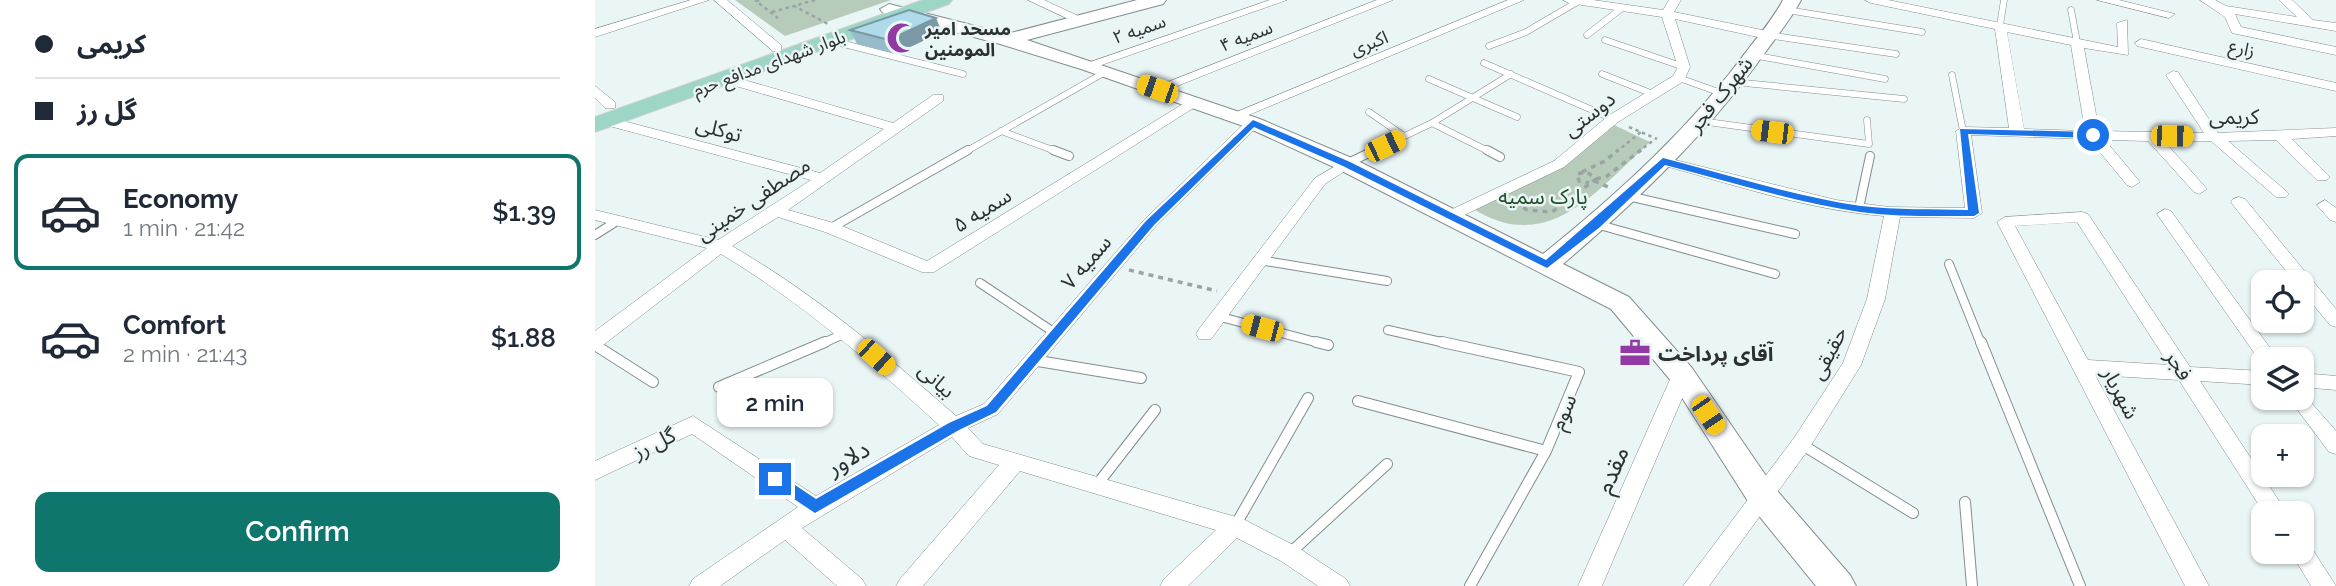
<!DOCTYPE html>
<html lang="en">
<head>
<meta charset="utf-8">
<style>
  body { margin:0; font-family:Raleway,"Noto Sans Arabic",sans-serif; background:#f2f2f3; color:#1f2937; height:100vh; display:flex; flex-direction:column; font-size:26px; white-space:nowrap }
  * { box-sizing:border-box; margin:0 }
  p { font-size:23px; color:#747a83 }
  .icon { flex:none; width:38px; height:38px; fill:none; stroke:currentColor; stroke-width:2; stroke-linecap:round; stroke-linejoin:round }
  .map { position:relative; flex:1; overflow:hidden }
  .drawer { display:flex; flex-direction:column; background:#fff; width:595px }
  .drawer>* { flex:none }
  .banner { display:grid; align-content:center; height:154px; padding:0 35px; background:#fff }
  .buttons { position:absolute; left:1656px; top:270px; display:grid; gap:14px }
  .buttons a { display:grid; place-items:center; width:63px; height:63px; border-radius:14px; background:#fff; box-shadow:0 2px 5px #0004; font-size:35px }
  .end { position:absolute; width:32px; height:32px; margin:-16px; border:9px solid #1a73e8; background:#fff; box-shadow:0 0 0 4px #fff }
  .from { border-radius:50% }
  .bubble { position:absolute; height:49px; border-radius:14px; background:#fff; box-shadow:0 2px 5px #0004; font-size:23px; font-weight:600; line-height:49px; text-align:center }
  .car { position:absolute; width:21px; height:42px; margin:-21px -10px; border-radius:9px; box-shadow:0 0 5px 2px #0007; background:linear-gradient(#f5c518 24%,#345 0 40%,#f5c518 0 76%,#345 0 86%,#f5c518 0) }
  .banner b { display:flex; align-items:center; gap:24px; height:66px; font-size:26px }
  .banner b+b { border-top:2px solid #e0e1e3 }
  .banner i { width:18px; height:18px; background:#1f2937 }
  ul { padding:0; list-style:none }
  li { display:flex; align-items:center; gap:21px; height:116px; margin:0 14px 10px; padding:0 21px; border:4px solid transparent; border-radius:14px }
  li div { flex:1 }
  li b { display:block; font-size:26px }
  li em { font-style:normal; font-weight:600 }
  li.current { border-color:#0f766e }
  li>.icon { width:63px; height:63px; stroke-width:1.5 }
  .button { display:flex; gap:14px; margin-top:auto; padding:14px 35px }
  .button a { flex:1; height:80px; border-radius:14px; background:#0f766e; color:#fff; font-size:28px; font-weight:600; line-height:80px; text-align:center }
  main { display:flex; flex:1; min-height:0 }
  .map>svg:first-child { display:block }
  .green { fill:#b7cbba }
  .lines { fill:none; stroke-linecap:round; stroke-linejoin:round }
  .lane-far2-casing { stroke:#838d8d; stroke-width:7 }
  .lane-far1-casing { stroke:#838d8d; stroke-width:10 }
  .lane-casing { stroke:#838d8d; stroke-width:12 }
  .street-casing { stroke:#838d8d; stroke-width:1 }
  .secondary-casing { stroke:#838d8d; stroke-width:2 }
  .primary-casing { stroke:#d1d1d2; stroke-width:2 }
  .path-far1 { stroke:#9ba3a3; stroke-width:2.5; stroke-dasharray:3.5 3.5; stroke-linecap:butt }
  .path { stroke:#9ba3a3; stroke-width:3.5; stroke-dasharray:5 5; stroke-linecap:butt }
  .lane-far2 { stroke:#fff; stroke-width:6 }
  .lane-far1 { stroke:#fff; stroke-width:8 }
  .lane { stroke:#fff; stroke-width:10 }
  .street { fill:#fff; fill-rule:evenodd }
  .secondary { fill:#fff; fill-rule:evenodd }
  .primary { fill:#9dd6c7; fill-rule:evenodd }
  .wall { fill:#96bbc9 }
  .shaded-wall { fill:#7a99a4 }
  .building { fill:#afdaea; stroke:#7a99a4; stroke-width:2 }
  .route { fill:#1a73e8 }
  .labels { text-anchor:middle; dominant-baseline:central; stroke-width:5; stroke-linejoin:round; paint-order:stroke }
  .far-poi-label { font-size:18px; font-weight:bold; fill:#2c3031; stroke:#eaf5f5; text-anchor:start }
  .far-street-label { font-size:18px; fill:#2c3031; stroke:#eaf5f5 }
  .street-label { font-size:21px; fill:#2c3031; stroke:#eaf5f5 }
  .park-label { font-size:21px; fill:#1f4f2b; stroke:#eaf5f5 }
  .poi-label { font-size:21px; font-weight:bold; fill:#2c3031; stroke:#eaf5f5; text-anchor:start }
  .near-street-label { font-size:24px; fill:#2c3031; stroke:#eaf5f5 }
</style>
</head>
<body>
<main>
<section class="drawer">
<div class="banner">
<b><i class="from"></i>کریمی</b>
<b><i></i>گل رز</b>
</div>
<ul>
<li class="current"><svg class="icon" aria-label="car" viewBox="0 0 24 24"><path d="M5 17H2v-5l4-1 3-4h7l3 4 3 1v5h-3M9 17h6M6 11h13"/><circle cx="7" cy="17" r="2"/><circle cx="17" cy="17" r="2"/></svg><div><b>Economy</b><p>1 min · 21:42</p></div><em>$1.39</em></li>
<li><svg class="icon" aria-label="car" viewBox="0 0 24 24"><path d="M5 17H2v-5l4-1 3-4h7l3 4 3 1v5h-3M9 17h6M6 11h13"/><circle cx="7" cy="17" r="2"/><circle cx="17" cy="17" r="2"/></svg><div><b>Comfort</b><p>2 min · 21:43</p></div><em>$1.88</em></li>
</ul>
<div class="button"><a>Confirm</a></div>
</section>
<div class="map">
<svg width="1741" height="586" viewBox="0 0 1741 586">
  <rect width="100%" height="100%" fill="#eaf5f5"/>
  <path class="green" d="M140,0H296L190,36Z
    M1017,124L1055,142C1002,190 953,257 877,208C924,180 972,154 1017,124Z"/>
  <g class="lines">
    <g class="lane-far2-casing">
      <path id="lane-far2" d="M1192,10L1327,32
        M1476,10L1482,42
        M1405,25L1409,0
        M992,35L1027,8
        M1172,35L1301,54
        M1010,40L1089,67
        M237,41L368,74
        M894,46L931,32L984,1
        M1157,55L1290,79
        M889,63L1018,119
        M1007,74L1058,94
        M1357,75L1368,131
        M1084,78L1129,94
        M834,79L922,117
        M1139,82L1309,99
        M774,112L809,136
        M1105,121L1274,144L1272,120
        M837,123L895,152
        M406,131L463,152
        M370,152L512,71
        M776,152L837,123L916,74"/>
    </g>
    <g class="lane-far1-casing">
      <path id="lane-far1" d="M458,150L474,156
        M892,150L905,157
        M751,164L780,150
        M1033,196L1200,234
        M1264,208L1275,156
        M1001,224L1180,274
        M236,228L373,150
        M0,235L22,221
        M664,260L792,281
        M1354,264L1386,344
        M385,283L460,333
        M622,316L728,344
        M793,330L855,344
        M226,344L251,333"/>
    </g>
    <g class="lane-casing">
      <path id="lane" d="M721,342L733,345
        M847,342L984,372L951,451L875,586
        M1386,342L1485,586
        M0,345L58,382
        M437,360L546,378
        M124,387L230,342
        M763,401L951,451
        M1206,444L1318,513
        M501,486L560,410
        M1370,502L1377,586
        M640,526L713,398
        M694,554L792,464"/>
    </g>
    <g class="street-casing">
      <path id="street" d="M96,0H114L0,37V29Z
        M119,0H132L186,45V51H178Z
        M433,0H449L492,20L482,23Z
        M675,0H692L498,68H488L487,65Z
        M782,0H798L567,92L562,93L555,89Z
        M913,0H929L644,119L639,120L632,116Z
        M968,0H998L1068,10L1074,0H1086L1079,12L1172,31L1178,35L1172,39L1080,19L1095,67L1089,81L1023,122L969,167L859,220H847L845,217L847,214L959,161L1013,116L1078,76L1083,67L1067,17L974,3Z
        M1270,0H1293L1523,47L1522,23L1532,20L1533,55L1489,48L1504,131L1609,133L1571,75L1578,71L1583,72L1623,133L1741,128V136L1697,139L1735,177L1732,180H1722L1681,140L1633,141L1691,191L1694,194L1691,197H1681L1616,141H1569L1612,189L1604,194L1599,192L1553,141L1510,140L1545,182L1537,187L1532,185L1494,139L1376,135L1387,213L1379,218L1305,217L1290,299L1266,365L1213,450L1114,586H1088L1199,438L1248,363L1272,299L1289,216C1212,210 1137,184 1063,164L1061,161L1063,158L1068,157L1241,200L1294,207L1370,208L1361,131L1368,127L1414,128L1400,29L1276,3ZM1412,32L1476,45L1490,131L1429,129Z
        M1502,0H1524L1580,14L1574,18Z
        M1605,0H1620L1631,6L1702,17L1684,0H1697L1718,20L1741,23V31L1640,14L1646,27L1741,47V55L1637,33L1630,17Z
        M1546,39L1741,83V91L1542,46L1540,43Z
        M132,75L298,123L338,95H348V101L193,210L242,224L332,261L596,99H606L608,102L339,272H327L230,232L183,217L137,246C220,294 289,353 361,416L389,404L549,220L653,120H663V126L561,226L403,414L373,428L388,444L648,519L702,547L751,579L755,586H723L686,561L642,538L593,586H565L569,579L621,530L425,471L328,586H301L305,579L404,465L374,456L357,437L207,528L267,579L271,586H242L190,540L125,586H94L98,579L203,507L97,434L0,480V461L98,416L221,496L344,425C275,362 206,302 126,254L7,346L0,348V331L112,248L0,220V210L123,240L216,180L7,124V118H17L225,173L289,129L127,82L125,79Z
        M0,86L20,102V108H10L0,98Z
        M751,160L758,164L756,167L730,184L616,339H604L601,334L604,329L720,178Z
        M1644,197L1650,199L1741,309V327L1735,325L1706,290V282H1700L1638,205L1636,202L1638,199Z
        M1730,200L1741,208V222L1735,220L1722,205Z
        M1570,209L1576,211L1683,359H1668L1667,364L1562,214Z
        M1487,212L1493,214L1595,367L1668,371V385L1605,381L1692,513H1669L1584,380L1500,375L1614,586H1590L1402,222L1410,217ZM1482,222L1574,365L1493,360L1420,226Z
        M1087,368L1094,370L1097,375L1007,586H983L1077,375L1080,370Z
        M1706,373L1741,376V390L1706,387Z
        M1706,391L1741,431V454L1734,452L1693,397H1706Z
        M1706,541L1714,544L1741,586H1716L1695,551H1706Z"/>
    </g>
    <g class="secondary-casing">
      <path id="secondary" d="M542,0H571L568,4L432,40L665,119L759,159L948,254C1024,193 1096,127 1154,48C1166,33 1179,17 1188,0H1206C1196,19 1182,36 1169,54C1113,133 1042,201 968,264L1034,297L1097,368L1178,486L1255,575L1261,586H1221L1156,506L1077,382L1016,309L743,169L651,127L486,69L405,44L288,13L285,9L294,4L412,34Z"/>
    </g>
    <g class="primary-casing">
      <path id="primary" d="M328,0H357L354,4L0,132V117Z"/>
    </g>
    <path class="path-far1" d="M164,0L161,1L183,18
      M220,0L199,6L233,24
      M177,12L199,6
      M1034,127L1062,139
      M1021,152L1046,132
      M1043,152L1059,140"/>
    <path class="path" d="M987,172L1010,161L1023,150
      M1001,179L1012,176L1046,150
      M999,181L1013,187
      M920,202L932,210L957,212L1001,179L992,172L982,174L984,181L994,183
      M534,270L622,291"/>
    <use href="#lane-far2" class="lane-far2"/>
    <use href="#lane-far1" class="lane-far1"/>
    <use href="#lane" class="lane"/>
    <use href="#street" class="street"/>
    <use href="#secondary" class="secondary"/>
    <use href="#primary" class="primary"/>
  </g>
  <path class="wall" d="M255,30L347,32L300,54L262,44Z"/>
  <path class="shaded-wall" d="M341,18L347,32L300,54L294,40Z"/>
  <path class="building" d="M314,10L341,18L294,40L255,30Z"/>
  <path class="route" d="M658,120L755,162L951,260L1068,158C1133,175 1199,196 1266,206C1302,210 1338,209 1373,210L1365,129L1498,132L1503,135L1498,138L1373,134L1384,213L1379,216C1341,216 1303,217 1265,212C1199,202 1134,181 1070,165L1005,227L952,268L748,166L659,127L559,225L401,412L364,430L220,513L175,483V475H185L221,499L354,423L392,406L551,221Z"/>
  <defs>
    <g id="mosque-bare" transform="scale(2.415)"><path d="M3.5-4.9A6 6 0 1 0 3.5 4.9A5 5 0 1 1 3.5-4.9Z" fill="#9239a5" stroke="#eaf5f5" stroke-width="2.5" paint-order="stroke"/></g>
    <g id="office-bare" transform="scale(2.415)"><path d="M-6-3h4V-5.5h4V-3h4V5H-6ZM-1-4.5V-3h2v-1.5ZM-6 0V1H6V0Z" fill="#9239a5" stroke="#eaf5f5" stroke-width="2.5" paint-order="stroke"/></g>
  </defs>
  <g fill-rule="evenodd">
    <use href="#mosque-bare" x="307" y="38"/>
    <use href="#office-bare" x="1040" y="353"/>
  </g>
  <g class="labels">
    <g class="far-poi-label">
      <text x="330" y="28">مسحد امیر<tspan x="330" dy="21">المومنین</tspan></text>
    </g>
    <g class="far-street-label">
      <text transform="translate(544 29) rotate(-19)">سمیه ۲</text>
      <text transform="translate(651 36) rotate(-21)">سمیه ۴</text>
      <text transform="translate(774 43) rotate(-22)">اکبری</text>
      <text transform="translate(1647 48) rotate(13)">زارع</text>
      <text transform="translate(174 63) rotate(-20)">بلوار شهدای مدافع حرم</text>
    </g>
    <g class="street-label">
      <text transform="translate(1125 94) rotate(-51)">شهرک فجر</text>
      <text transform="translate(994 114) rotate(-38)">دوستی</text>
      <text x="1639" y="116">کریمی</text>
      <text transform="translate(124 129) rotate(15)">توکلی</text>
      <text transform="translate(158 199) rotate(-34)">مصطفی خمینی</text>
      <text transform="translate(387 210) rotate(-32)">سمیه ۵</text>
      <text transform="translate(491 262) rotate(-49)">سمیه ۷</text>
      <text transform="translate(1233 353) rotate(-63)">حقیقی</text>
      <text transform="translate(1584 365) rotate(57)">فجر</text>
      <text transform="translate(342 380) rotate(42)">بیانی</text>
      <text transform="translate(1526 393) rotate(62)">شهریار</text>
      <text transform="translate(968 412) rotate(-67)">سوم</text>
      <text transform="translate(59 443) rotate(-26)">گل رز</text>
    </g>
    <g class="park-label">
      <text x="948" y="196">پارک سمیه</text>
    </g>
    <g class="poi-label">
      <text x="1063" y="353">آقای پرداخت</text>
    </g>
    <g class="near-street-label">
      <text transform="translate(253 458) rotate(-30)">دلاور</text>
      <text transform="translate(1017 470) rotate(-67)">مقدم</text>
    </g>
  </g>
</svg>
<div class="buttons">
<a><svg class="icon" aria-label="locate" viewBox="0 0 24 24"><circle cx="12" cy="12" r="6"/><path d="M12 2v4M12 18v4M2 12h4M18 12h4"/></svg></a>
<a><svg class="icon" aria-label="layers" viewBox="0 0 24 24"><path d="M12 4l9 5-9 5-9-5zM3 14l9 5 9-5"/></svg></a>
<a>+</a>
<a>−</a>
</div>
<i class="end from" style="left:1498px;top:135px"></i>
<i class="end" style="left:180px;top:479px"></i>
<div class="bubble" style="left:122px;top:378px;width:116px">2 min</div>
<i class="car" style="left:562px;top:89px;rotate:289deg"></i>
<i class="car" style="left:1177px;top:132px;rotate:277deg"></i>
<i class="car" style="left:1577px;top:136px;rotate:91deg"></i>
<i class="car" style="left:790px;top:146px;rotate:64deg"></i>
<i class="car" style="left:667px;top:328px;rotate:285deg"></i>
<i class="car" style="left:281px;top:357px;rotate:132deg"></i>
<i class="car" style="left:1113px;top:415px;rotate:146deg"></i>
</div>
</main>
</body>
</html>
